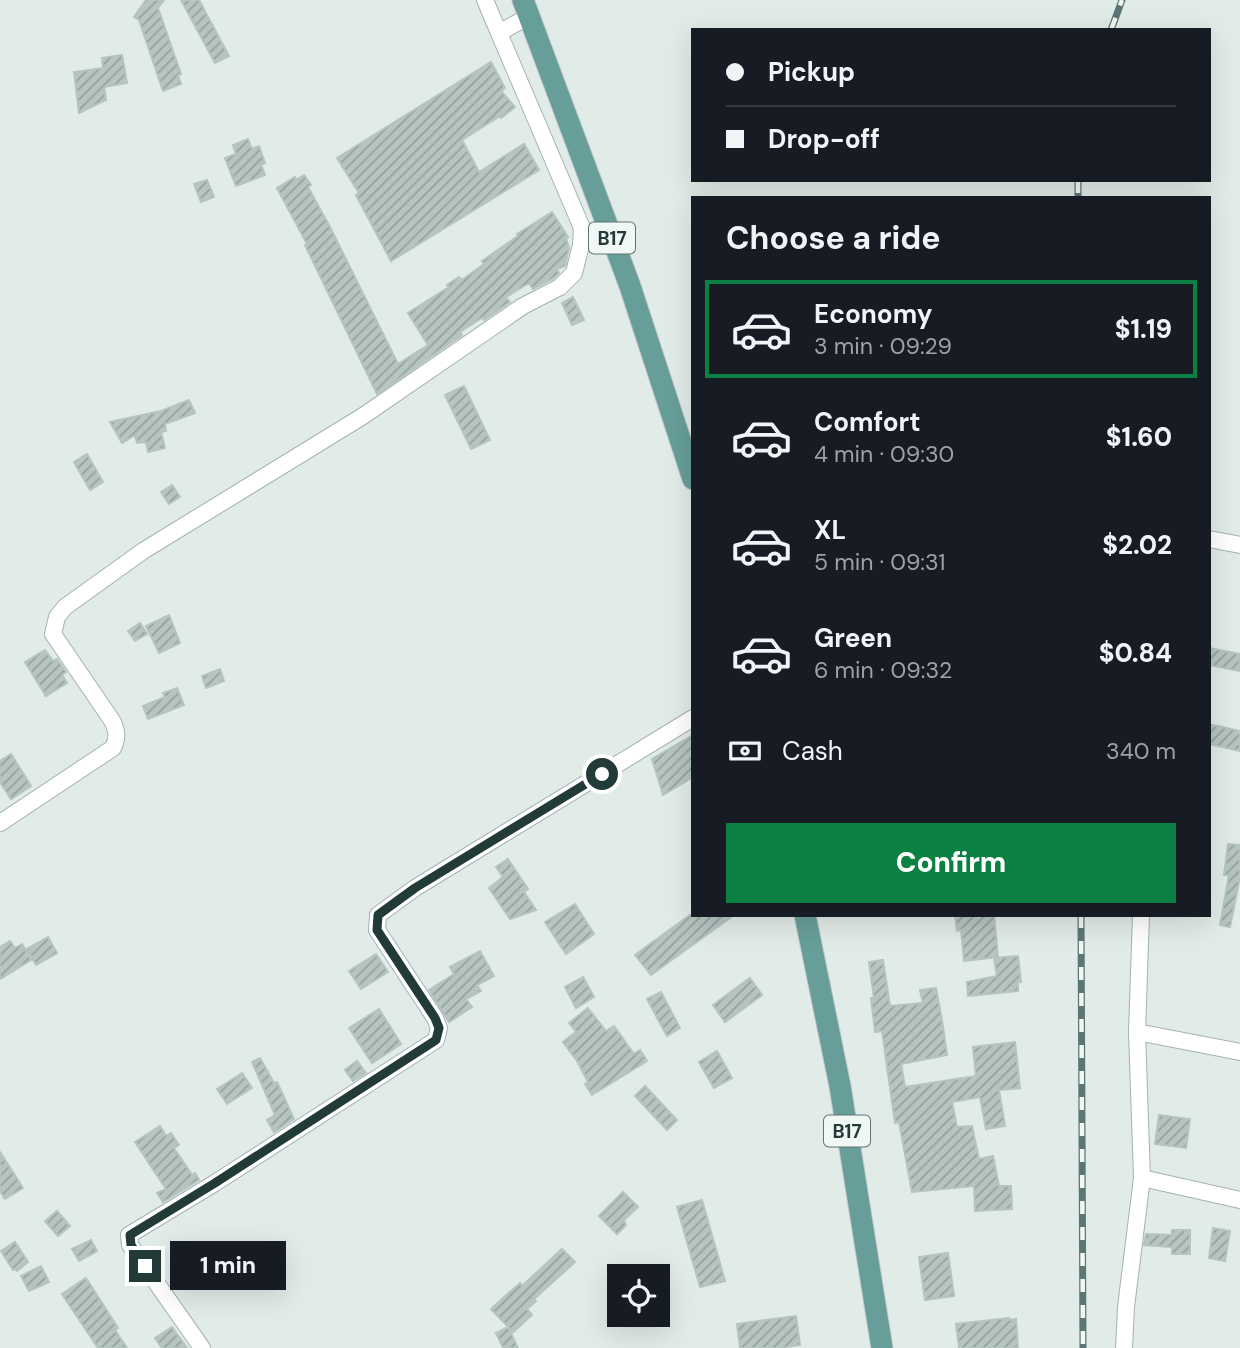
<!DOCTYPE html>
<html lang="en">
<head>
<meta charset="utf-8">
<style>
  body { margin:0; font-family:"DM Sans",sans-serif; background:#242831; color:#f1f3f6; height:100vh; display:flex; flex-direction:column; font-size:26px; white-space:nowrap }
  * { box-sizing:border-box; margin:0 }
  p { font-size:23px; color:#9ea1a6 }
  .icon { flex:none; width:38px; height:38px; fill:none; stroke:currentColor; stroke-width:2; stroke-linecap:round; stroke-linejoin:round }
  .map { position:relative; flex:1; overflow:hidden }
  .sheet { position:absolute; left:691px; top:196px; width:520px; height:721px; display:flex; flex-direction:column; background:#171b24; border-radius:0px; box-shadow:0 7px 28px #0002 }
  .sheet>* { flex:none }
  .banner { position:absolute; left:691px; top:28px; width:520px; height:154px; border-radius:0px; box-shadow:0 7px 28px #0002; display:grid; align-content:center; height:154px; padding:0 35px; background:#171b24 }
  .controls { position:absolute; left:607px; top:1264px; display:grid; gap:14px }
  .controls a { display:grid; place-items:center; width:63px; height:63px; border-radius:0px; background:#171b24; box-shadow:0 7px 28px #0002; font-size:35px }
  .end { position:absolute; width:32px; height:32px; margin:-16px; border:9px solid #223a38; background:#fff; box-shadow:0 0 0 4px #fff }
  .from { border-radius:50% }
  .bubble { position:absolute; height:49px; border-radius:0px; background:#171b24; box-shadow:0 7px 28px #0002; font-size:23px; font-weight:800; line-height:49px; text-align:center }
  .banner b { display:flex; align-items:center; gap:24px; height:66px; font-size:26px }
  .banner b+b { border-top:2px solid #363941 }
  .banner i { width:18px; height:18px; background:#f1f3f6 }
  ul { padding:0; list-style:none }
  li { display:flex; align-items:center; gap:21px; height:98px; margin:0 14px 10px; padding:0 21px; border:4px solid transparent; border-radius:0px }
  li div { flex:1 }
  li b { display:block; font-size:26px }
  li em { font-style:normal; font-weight:800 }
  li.current { border-color:#0b8043 }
  li>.icon { width:63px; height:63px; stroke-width:1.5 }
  h2 { padding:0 35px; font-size:32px; line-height:84px }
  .pay { display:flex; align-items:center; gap:18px; height:77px; padding:0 35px; font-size:26px }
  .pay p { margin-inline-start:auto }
  .primary-button { display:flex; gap:14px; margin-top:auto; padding:14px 35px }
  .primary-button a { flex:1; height:80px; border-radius:0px; background:#0b8043; color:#fff; font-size:28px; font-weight:800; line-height:80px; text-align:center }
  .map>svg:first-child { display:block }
  .building { fill:url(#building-hatch); stroke:#b4c4c0; stroke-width:2 }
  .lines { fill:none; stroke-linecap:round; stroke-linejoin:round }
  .street-casing { stroke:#a4b2b0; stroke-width:18 }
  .primary-casing { stroke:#c1c8c7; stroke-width:23 }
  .street { stroke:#fff; stroke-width:16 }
  .primary { stroke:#679e9a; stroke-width:21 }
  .rail-casing { stroke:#5c7674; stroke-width:7 }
  .rail { stroke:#f1f7f5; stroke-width:4.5; stroke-dasharray:13; stroke-linecap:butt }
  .route { stroke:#223a38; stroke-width:9 }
  .labels { text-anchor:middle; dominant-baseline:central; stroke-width:5; stroke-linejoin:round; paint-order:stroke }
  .shield { fill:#f1f7f5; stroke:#607371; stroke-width:2 }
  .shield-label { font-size:19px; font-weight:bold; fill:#223a38 }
</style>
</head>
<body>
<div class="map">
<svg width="1240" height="1348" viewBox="0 0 1240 1348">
  <defs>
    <pattern id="building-hatch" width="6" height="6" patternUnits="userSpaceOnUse" patternTransform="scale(1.75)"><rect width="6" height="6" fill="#b6c5c2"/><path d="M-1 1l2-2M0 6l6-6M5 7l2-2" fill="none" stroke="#94a19f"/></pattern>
  </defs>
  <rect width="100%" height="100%" fill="#e1ebe8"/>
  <path class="building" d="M146,0H164L158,8L181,74L178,75L181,84L163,91L139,20L134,17Z
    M181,0H199L229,56L215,63Z
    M122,55L127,83L104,87L106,100L79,113L74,72L103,68L102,58Z
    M491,62L505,88L501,91L515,107L501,118L500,116L462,140L479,172L524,144L539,170L391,261L356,195L359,193L337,158Z
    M248,139L252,149L259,146L265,163L261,165L265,175L236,186L225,158L236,154L233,145Z
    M304,175L311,185L308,187L330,227L398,364L428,345L408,313L449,287L447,285L459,277L462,280L484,264L482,261L518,236L517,234L552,212L568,237L566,238L569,248L565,266L557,269L559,273L554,278L533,289L529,283L506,297L510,302L484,320L483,317L460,332L462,335L377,394L305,245L307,244L277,188L295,177L296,180Z
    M207,180L214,197L201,202L194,184Z
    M573,297L584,320L572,325L562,303Z
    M464,386L490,440L471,449L445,395Z
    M189,400L195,413L165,424L166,431L161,432L165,448L148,452L146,442L137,443L135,435L122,443L110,422L161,411Z
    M87,454L103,482L90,490L74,462Z
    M172,485L180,497L169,504L161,492Z
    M169,615L180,643L159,653L146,626Z
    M140,623L147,634L135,641L128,631Z
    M1209,648L1240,654V671L1209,665Z
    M45,650L53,661L57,659L66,672L62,675L67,683L46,696L25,662Z
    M220,669L224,681L206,688L202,676Z
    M177,688L184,705L148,719L143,706L165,697L163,693Z
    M1209,724L1240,731V751L1209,744Z
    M693,735V777L663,795L652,759Z
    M11,754L31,786L11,799L0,782V761Z
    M1228,844L1240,845V877L1230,927L1220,925L1229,875H1224Z
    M508,859L528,889L524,892L536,910L510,919L489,888L503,877L496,867Z
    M575,904L594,934L566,954L545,922Z
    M690,915H734L651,975L635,955Z
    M955,915H994L998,957L964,961L961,930L957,931Z
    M48,937L57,953L36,965L27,949Z
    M10,941L15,948L22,944L31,960L0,979V947Z
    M480,951L494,976L477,985L481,991L466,999L472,1007L449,1022L429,990L454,974L450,967Z
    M376,954L388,972L361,989L349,971Z
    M1018,956L1021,982H1018V991L968,996L967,982L997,976L994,958Z
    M883,960L890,1006L923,1003L920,990L936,988L942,1020L947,1055L901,1064L905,1087L976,1076L973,1047L1015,1042L1020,1088L999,1090L1005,1126L986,1129L980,1097L952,1102L957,1127L972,1126L979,1159L993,1156L999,1186H1011L1012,1209L975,1211L974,1186L912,1192L899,1122L895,1123L882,1031L875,1032L871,998H874L869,962Z
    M583,977L594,997L576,1008L565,987Z
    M750,978L762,995L725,1022L713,1005Z
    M661,992L680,1028L667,1036L647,999Z
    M588,1008L606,1031L614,1026L634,1054L640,1050L647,1061L592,1095L585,1084L588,1082L577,1061L563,1042L576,1032L569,1023Z
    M379,1009L401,1044L372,1063L349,1028Z
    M717,1051L732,1078L714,1088L699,1062Z
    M260,1058L274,1083L277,1082L294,1119L274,1132L267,1120L275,1115L252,1062Z
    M357,1061L366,1073L353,1081L345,1070Z
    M242,1073L252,1088L227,1104L217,1089Z
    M645,1086L677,1120L667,1130L635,1096Z
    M1159,1115L1190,1119L1186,1148L1155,1144Z
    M160,1126L166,1136L171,1133L179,1145L174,1148L192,1175L195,1173L199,1180L163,1202L157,1193L166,1189L135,1142Z
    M0,1152L23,1188L5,1199L0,1191Z
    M623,1192L638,1207L624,1220L626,1225L617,1234L599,1216Z
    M702,1200L725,1281L700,1287L677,1207Z
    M57,1211L70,1226L58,1236L45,1221Z
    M1213,1228L1230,1231L1225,1261L1209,1258Z
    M1172,1230H1190V1254H1172V1247L1144,1245L1146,1234L1172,1235Z
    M91,1240L97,1251L79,1261L72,1249Z
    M15,1242L28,1262L17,1271L15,1269L13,1270L1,1251Z
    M562,1249L575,1262L534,1299L536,1301L527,1309L532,1315L513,1332L491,1309L520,1283L522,1286Z
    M948,1253L954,1296L925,1300L919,1257Z
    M41,1266L49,1282L29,1291L21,1276Z
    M86,1278L118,1328L115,1330L127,1348H98L62,1294Z
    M796,1316L800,1345L779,1348H740L737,1324Z
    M1009,1318V1320L1016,1319L1018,1348H959L956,1324Z
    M172,1327L187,1348H162L155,1338Z
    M508,1327L518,1348H503L496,1333Z"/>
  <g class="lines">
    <g class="street-casing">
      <path id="street" d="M485,0L499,33
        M1209,539L1240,545
        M0,823L113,748C118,738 117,732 113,722L53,634L57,617L65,607L143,551L363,416L523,306L560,287L574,273L581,245L582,228L499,33L529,16
        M1137,1032L1240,1052
        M1142,1178L1240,1200
        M202,1348L130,1245L129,1235L215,1183L436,1040L439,1028L435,1018L377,930L378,915L415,888L693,718
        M1124,1348L1126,1307L1142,1178L1137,1032L1141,915"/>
    </g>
    <g class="primary-casing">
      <path id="primary" d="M523,0L630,286L693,479
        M805,915L840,1086L882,1348"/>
    </g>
    <use href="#street" class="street"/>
    <use href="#primary" class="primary"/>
    <g class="rail-casing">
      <path id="rail" d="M1111,30L1122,0
        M1078,180V198
        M1081,915L1083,1348"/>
    </g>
    <use href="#rail" class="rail"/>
  </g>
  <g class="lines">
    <path class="route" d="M145,1266L131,1245L130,1235L215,1183L436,1040L439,1028L435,1018L377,930L378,915L415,888L602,774"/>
  </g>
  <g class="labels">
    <g class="shield">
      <rect x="589" y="222.5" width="46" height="31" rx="5"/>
      <rect x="824" y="1115.5" width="46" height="31" rx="5"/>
    </g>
    <g class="shield-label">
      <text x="612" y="238">B17</text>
      <text x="847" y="1131">B17</text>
    </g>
  </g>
</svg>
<div class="controls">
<a><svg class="icon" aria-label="locate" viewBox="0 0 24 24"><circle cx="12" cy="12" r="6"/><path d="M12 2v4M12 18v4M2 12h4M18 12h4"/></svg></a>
</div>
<i class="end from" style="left:602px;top:774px"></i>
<i class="end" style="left:145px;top:1266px"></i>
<div class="bubble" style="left:170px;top:1241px;width:116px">1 min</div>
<div class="banner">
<b><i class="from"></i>Pickup</b>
<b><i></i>Drop-off</b>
</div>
<section class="sheet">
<h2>Choose a ride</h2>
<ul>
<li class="current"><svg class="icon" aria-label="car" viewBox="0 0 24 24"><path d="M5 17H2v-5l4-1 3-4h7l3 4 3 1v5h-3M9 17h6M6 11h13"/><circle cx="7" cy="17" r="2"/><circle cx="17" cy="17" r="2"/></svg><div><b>Economy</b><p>3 min · 09:29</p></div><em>$1.19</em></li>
<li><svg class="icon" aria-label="car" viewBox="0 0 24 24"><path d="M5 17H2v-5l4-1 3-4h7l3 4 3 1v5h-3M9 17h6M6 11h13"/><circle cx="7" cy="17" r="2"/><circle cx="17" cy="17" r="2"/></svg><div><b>Comfort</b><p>4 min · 09:30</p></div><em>$1.60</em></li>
<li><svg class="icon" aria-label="car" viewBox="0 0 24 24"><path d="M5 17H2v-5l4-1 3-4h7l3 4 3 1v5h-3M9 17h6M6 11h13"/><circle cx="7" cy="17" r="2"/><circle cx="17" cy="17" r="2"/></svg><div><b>XL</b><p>5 min · 09:31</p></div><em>$2.02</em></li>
<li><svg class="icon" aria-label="car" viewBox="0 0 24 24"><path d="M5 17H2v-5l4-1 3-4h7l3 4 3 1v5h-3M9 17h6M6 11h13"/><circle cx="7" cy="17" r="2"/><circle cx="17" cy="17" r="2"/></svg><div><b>Green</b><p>6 min · 09:32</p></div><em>$0.84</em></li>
</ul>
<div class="pay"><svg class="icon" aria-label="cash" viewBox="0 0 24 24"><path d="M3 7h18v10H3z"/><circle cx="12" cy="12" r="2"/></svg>Cash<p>340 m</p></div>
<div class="primary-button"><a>Confirm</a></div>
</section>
</div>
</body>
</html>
